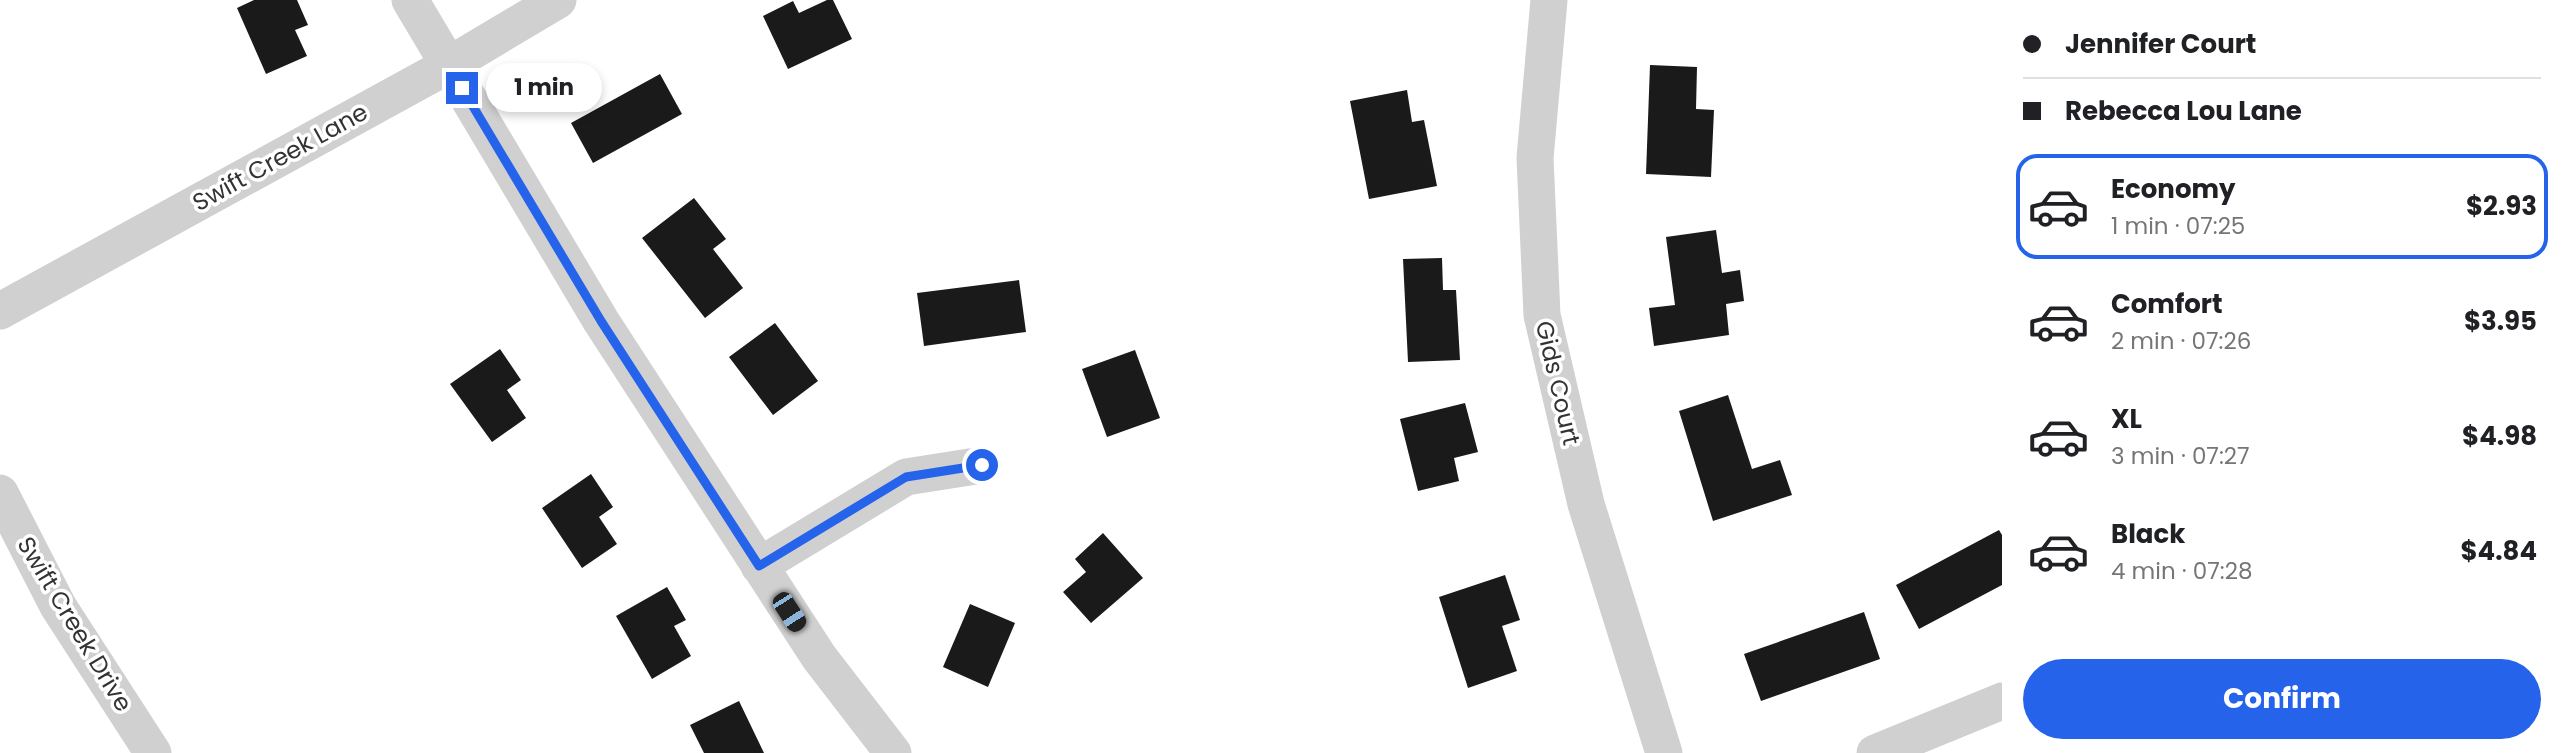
<!DOCTYPE html>
<html lang="en">
<head>
<meta charset="utf-8">
<style>
  body { margin:0; font-family:Poppins,sans-serif; background:#f6f6f6; color:#202124; height:100vh; display:flex; flex-direction:column; font-size:26px; white-space:nowrap }
  * { box-sizing:border-box; margin:0 }
  p { font-size:23px; color:#757577 }
  .icon { flex:none; width:38px; height:38px; fill:none; stroke:currentColor; stroke-width:2; stroke-linecap:round; stroke-linejoin:round }
  .map { position:relative; flex:1; overflow:hidden }
  .details { display:flex; flex-direction:column; background:#fff; width:560px }
  .details>* { flex:none }
  .banner { display:grid; align-content:center; height:154px; padding:0 21px; background:#fff }
  .end { position:absolute; width:32px; height:32px; margin:-16px; border:9px solid #2563eb; background:#fff; box-shadow:0 0 0 4px #fff }
  .from { border-radius:50% }
  .bubble { position:absolute; height:49px; border-radius:24px; background:#fff; box-shadow:0 4px 10px #0003; font-size:23px; font-weight:700; line-height:49px; text-align:center }
  .car { position:absolute; width:21px; height:42px; margin:-21px -10px; border-radius:9px; box-shadow:0 0 5px 2px #0007; background:linear-gradient(#222 24%,#8ab4d8 0 40%,#222 0 76%,#8ab4d8 0 86%,#222 0) }
  .banner b { display:flex; align-items:center; gap:24px; height:66px; font-size:26px }
  .banner b+b { border-top:2px solid #e0e0e0 }
  .banner i { width:18px; height:18px; background:#202124 }
  ul { padding:0; list-style:none }
  li { display:flex; align-items:center; gap:21px; height:105px; margin:0 14px 10px; padding:0 7px; border:4px solid transparent; border-radius:21px }
  li div { flex:1 }
  li b { display:block; font-size:26px }
  li em { font-style:normal; font-weight:700 }
  li.current { border-color:#2563eb }
  li>.icon { width:63px; height:63px; stroke-width:1.5 }
  .button { display:flex; gap:14px; margin-top:auto; padding:14px 21px }
  .button a { flex:1; height:80px; border-radius:42px; background:#2563eb; color:#fff; font-size:28px; font-weight:700; line-height:80px; text-align:center }
  main { display:flex; flex:1; min-height:0 }
  .map>svg:first-child { display:block }
  .building { fill:#1a1a1a }
  .lines { fill:none; stroke-linecap:round; stroke-linejoin:round }
  .minor { stroke:#d0d0d0; stroke-width:37 }
  .route { stroke:#2563eb; stroke-width:9 }
  .labels { text-anchor:middle; dominant-baseline:central; stroke-width:7; stroke-linejoin:round; paint-order:stroke }
  .street-label { font-size:24px; fill:#333; stroke:#fff }
</style>
</head>
<body>
<main>
<div class="map">
<svg width="2002" height="753" viewBox="0 0 2002 753">
  <rect width="100%" height="100%" fill="#fff"/>
  <path class="building" d="M254,0H297L308,25L295,30L307,56L266,74L237,8Z
    M827,0H833L852,39L788,69L763,16L793,1L799,13Z
    M1650,65L1697,67L1696,109L1714,110L1711,177L1646,174Z
    M660,74L682,114L593,163L571,123Z
    M1407,90L1412,122L1424,120L1437,186L1369,199L1350,101Z
    M694,198L726,239L713,249L743,288L705,318L642,238Z
    M1716,230L1722,273L1740,270L1744,301L1726,304L1729,335L1654,346L1649,308L1675,305L1666,237Z
    M1442,258L1443,290H1456L1460,360L1408,362L1403,259Z
    M1019,280L1026,332L924,346L917,293Z
    M775,323L818,381L773,415L729,357Z
    M500,349L521,380L507,390L526,418L492,442L450,384Z
    M1135,350L1160,418L1107,437L1082,369Z
    M1728,395L1752,469L1780,460L1792,495L1713,521L1679,411Z
    M1465,403L1478,452L1454,458L1459,481L1418,491L1400,419Z
    M591,474L613,507L599,517L617,544L582,568L542,508Z
    M1999,530L2002,535V585L1919,629L1896,585Z
    M1103,533L1143,578L1091,623L1063,592L1086,572L1075,559Z
    M1505,575L1520,620L1502,626L1517,671L1468,688L1439,597Z
    M667,587L686,620L674,626L691,656L652,679L616,616Z
    M970,604L1015,623L988,687L943,667Z
    M1864,612L1880,659L1761,701L1744,654Z
    M739,701L764,753H704L690,725Z"/>
  <g class="lines">
    <path class="minor" d="M410,0L601,321L819,657L893,753
      M1549,0L1535,158L1542,315L1586,504L1664,753
      M0,311L449,65L558,0
      M0,493L58,606L153,753
      M759,566L906,477L982,465
      M1875,753L2002,701"/>
  </g>
  <g class="lines">
    <path class="route" d="M462,88L601,321L759,566L906,477L982,465"/>
  </g>
  <g class="labels">
    <g class="street-label">
      <text transform="translate(280 157) rotate(-29)">Swift Creek Lane</text>
      <text transform="translate(1558 383) rotate(77)">Gids Court</text>
      <text transform="translate(75 624) rotate(59)">Swift Creek Drive</text>
    </g>
  </g>
</svg>
<i class="end from" style="left:982px;top:465px"></i>
<i class="end" style="left:462px;top:88px"></i>
<div class="bubble" style="left:486px;top:63px;width:116px">1 min</div>
<i class="car" style="left:789px;top:612px;rotate:147deg"></i>
</div>
<section class="details">
<div class="banner">
<b><i class="from"></i>Jennifer Court</b>
<b><i></i>Rebecca Lou Lane</b>
</div>
<ul>
<li class="current"><svg class="icon" aria-label="car" viewBox="0 0 24 24"><path d="M5 17H2v-5l4-1 3-4h7l3 4 3 1v5h-3M9 17h6M6 11h13"/><circle cx="7" cy="17" r="2"/><circle cx="17" cy="17" r="2"/></svg><div><b>Economy</b><p>1 min · 07:25</p></div><em>$2.93</em></li>
<li><svg class="icon" aria-label="car" viewBox="0 0 24 24"><path d="M5 17H2v-5l4-1 3-4h7l3 4 3 1v5h-3M9 17h6M6 11h13"/><circle cx="7" cy="17" r="2"/><circle cx="17" cy="17" r="2"/></svg><div><b>Comfort</b><p>2 min · 07:26</p></div><em>$3.95</em></li>
<li><svg class="icon" aria-label="car" viewBox="0 0 24 24"><path d="M5 17H2v-5l4-1 3-4h7l3 4 3 1v5h-3M9 17h6M6 11h13"/><circle cx="7" cy="17" r="2"/><circle cx="17" cy="17" r="2"/></svg><div><b>XL</b><p>3 min · 07:27</p></div><em>$4.98</em></li>
<li><svg class="icon" aria-label="car" viewBox="0 0 24 24"><path d="M5 17H2v-5l4-1 3-4h7l3 4 3 1v5h-3M9 17h6M6 11h13"/><circle cx="7" cy="17" r="2"/><circle cx="17" cy="17" r="2"/></svg><div><b>Black</b><p>4 min · 07:28</p></div><em>$4.84</em></li>
</ul>
<div class="button"><a>Confirm</a></div>
</section>
</main>
</body>
</html>
